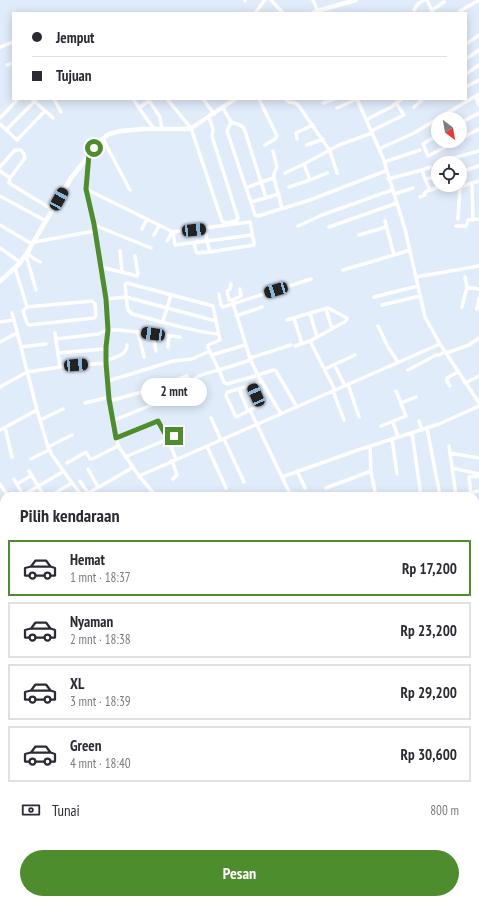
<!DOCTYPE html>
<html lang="id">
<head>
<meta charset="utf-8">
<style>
  body { margin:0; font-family:"PT Sans Narrow",sans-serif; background:#f2f2f3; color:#2b2b33; height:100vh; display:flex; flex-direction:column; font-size:15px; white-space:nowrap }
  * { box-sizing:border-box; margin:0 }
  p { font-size:13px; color:#7c7c81 }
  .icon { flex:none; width:22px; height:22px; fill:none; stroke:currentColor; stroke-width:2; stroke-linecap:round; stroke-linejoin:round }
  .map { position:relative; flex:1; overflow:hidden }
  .sheet { position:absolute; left:0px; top:492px; width:479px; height:412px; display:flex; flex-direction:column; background:#fff; border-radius:12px 12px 0 0; box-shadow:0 2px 10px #0003 }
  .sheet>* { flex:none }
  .top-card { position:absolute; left:12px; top:12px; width:455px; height:88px; border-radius:0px; box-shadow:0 2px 10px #0003; display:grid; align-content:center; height:88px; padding:0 20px; background:#fff }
  .needle { width:26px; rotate:149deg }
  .controls { position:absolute; left:431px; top:112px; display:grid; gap:8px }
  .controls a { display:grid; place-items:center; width:36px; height:36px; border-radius:50%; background:#fff; box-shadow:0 2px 10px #0003; font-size:20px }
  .end { position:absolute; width:18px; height:18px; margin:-9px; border:5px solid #4e8d2d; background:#fff; box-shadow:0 0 0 2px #fff }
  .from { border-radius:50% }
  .bubble { position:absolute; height:28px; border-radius:14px; background:#fff; box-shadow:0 2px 10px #0003; font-size:13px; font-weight:800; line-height:28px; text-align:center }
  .car { position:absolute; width:12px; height:24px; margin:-12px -6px; border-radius:5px; box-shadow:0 0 3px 1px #0007; background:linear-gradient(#222 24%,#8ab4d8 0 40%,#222 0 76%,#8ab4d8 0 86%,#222 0) }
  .top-card b { display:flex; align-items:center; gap:14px; height:38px; font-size:15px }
  .top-card b+b { border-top:1px solid #e1e1e2 }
  .top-card i { width:10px; height:10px; background:#2b2b33 }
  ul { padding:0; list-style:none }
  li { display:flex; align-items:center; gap:12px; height:56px; margin:0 8px 6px; padding:0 12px; border:2px solid #e1e1e2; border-radius:0px }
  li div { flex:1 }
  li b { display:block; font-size:15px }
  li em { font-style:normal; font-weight:800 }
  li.active { border-color:#4e8d2d }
  li>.icon { width:36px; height:36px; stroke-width:1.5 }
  h2 { padding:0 20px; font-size:18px; line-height:48px }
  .pay { display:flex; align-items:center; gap:10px; height:44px; padding:0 20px; font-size:15px }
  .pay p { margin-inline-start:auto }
  .cta { display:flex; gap:8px; margin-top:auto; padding:8px 20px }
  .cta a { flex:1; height:46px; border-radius:24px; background:#4e8d2d; color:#fff; font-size:16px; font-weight:800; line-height:46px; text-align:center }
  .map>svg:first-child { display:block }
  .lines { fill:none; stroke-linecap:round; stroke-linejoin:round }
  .minor { stroke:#fff; stroke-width:3.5 }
  .tertiary { stroke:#fff; stroke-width:4.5 }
  .route { stroke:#4e8d2d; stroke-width:5 }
</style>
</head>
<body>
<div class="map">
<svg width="479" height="904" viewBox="0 0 479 904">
  <rect width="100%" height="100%" fill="#e1ecfb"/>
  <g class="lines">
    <path class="minor" d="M271,0L283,13
      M313,0L318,12
      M427,0L433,13
      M245,1V0
      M414,10L418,4L424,0
      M432,10L444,2
      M460,11L479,0
      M255,13L265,0
      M466,44L479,35
      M0,47L13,42
      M466,59L479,50
      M7,65L13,63
      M466,74L479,65
      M466,87L479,80
      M476,96L479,105
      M32,99L53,118
      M54,99L61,112
      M133,99L139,108L149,101
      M148,99L160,117L162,129
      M167,99L191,128L222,221L226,223L236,221L238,218L212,136L213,130L209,117
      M203,99L214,114
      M259,99L277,136L275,139L265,145
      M286,99L289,102L295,103L299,106L330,151L337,173
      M323,103L334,99
      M414,107L423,99
      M139,108L154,129
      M223,108L231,122L240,125L244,128L261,182L274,178L282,208
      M337,108L357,99
      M0,118L18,99
      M366,120L391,107L402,99
      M231,122L227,131L246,188L261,182L266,198
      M460,123L479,113
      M0,124L17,140L45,111
      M6,130L35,101
      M371,131L404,115L396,103
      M438,135L423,144L428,156L457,141
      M103,139L130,190
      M297,139L296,133L313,125
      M460,139L479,129
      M307,145L323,139
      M379,149L414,133L479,94
      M273,151L277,167L274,174V178
      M89,155L86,189L94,225L106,299L109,332L106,347V363L109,399L113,429L119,447L139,476L440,344L425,317L405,229L383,158L357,99
      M384,162L420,150
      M443,163V161L479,151
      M0,167L15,150H21L24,154L25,158L10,178L9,183L53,210
      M422,170L430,167
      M0,171L10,178
      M460,172L479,166
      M285,173L304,164
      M388,179L422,170L425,179L438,177
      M425,179L430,190L439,187
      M310,180L327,173
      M472,183L473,220
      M289,187L310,180L304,164L339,145L372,133
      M246,188L251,202L279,194
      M86,189L173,232L250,222L254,243V245L210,252L207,241L252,235
      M394,194L413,188
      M0,196L46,221
      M420,197L425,195V192L430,190
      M251,202L255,215L258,216L310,200L367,178L386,171
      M458,219L460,187L479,181
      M0,225L32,244
      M94,225L151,248
      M298,226L322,215L392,190
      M456,226H466L468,220L479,219
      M329,227L397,203
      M142,229L147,219
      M173,232L175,245L207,241L205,228
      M154,235L159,226
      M359,235L386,227
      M167,241L172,232
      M34,242L95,231
      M194,243L196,251L197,253L210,252
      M0,248L20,262
      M120,251L122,272
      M27,253L33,258L40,262
      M26,255L36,290
      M394,255L410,250
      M101,267L137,276L138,274L135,256
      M15,268L27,307L92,301L95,304L96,316L94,318L29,325L27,323L23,311L27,307
      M343,270L394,255L385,221
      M416,277L479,266
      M465,277L467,287L479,289
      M231,284L230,289L227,291L229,300H232
      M240,289L241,296L232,300L250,358L291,345
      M219,294L221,305L223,307L311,279
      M374,297L418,286
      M106,299L126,297L125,284L127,283L213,306L220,340L208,345V348L219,370C208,373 197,374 190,384V387L188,390L112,421
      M382,305L420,296
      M462,307L467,287
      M326,309L332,329
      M477,309L479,298
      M12,313L14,320
      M236,316L262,307
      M294,318L302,344
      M287,320L310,313
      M163,321L171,295
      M216,321L126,297L128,310L132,314C160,321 189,331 218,334
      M0,322L14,320L37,410L48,447L52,455L72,483L50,496
      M378,326L388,347L398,362
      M138,332L144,357
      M55,333L60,367
      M153,334L156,351
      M56,339L98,334L108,330H120L180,337
      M310,341L335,390
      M0,342L17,333
      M440,344L479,403
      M295,346L310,341L346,321L347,318L328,308L310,313L317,337
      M21,347L46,344
      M168,347L169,336
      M58,353L104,349
      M446,353L469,345L479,338
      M212,355L245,345
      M250,359L258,375L273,370L276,371L297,407
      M106,360C115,358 127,355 127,345
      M251,360L219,370L224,382L227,384L258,375L281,414
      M336,368L345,386
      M325,369L355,355
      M408,370L436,355H439L445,352
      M108,381L173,361L192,359L210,351
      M150,382L153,389
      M465,383L479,376
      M348,384L359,417
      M252,385L260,405L236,417L226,396L227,393L228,392L262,382
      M450,386L447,381V378L458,372
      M0,387L27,372L60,367L106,363
      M239,389L248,411
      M333,391L344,420
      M109,401L153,389L187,376L190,384
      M85,403L109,397
      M401,403L416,397
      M250,410L291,496
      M211,418L221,440
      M40,420L63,409
      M419,421L422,430
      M393,422L398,437
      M381,426L406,416L396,391
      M5,427L12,457
      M427,428L440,496
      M0,430L37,410
      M412,433L421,496
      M116,438L158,421L168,439L174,436
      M224,439L244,482
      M392,439L397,474
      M207,446L226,488
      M370,446L371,472L376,496
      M449,446L450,453L479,458
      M48,447L72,435
      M450,453L456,496
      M125,457L168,439L176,459
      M31,459L49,450
      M172,461L177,475L173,479
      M67,463L86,452L90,459H92L118,446
      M452,468L479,474
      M88,469L98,487
      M29,471L44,496
      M297,471L305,488
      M139,476L156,496
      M282,477L358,450L439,424L479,406
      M14,479L23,495
      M80,481L90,496
      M72,483L80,493L79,496
      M0,484L8,496
      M17,484L32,475
      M326,488L371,471
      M22,496L64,471
      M83,496L132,468
      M458,496L479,491
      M471,496L469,477L479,476
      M0,529L4,536
      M4,544L2,546L4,550
      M475,547H479
      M475,561L479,553
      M0,619H4
      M475,621H476
      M475,676H479
      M475,750L479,749
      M475,765L479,764
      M0,773H4
      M212,900L214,904
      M325,900L327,904
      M250,904L260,900
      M342,904L349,900
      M369,904L371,902V900"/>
    <path class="tertiary" d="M313,13L317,11L356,0
      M0,281L19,264L27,253L71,178L100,141L109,134L121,131L143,129H190L235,99"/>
  </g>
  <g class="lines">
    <path class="route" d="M94,148L89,154L86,189L94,224L106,299L108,330L106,347V363L109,399L116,438L158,421L168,439L174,436"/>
  </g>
</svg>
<div class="controls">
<a><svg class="needle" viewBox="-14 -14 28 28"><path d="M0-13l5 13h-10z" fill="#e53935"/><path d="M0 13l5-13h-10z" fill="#7c7c81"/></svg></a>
<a><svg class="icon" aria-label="locate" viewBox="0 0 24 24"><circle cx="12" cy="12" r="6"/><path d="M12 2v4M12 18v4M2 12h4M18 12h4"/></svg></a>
</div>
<i class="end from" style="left:94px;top:148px"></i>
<i class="end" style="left:174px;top:436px"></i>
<div class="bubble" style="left:141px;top:378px;width:66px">2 mnt</div>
<i class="car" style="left:59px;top:199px;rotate:29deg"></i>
<i class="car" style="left:194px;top:230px;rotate:84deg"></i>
<i class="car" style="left:276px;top:290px;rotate:253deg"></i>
<i class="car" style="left:153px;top:334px;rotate:278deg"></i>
<i class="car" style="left:76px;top:365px;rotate:86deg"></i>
<i class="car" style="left:256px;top:395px;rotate:336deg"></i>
<div class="top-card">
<b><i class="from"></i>Jemput</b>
<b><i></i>Tujuan</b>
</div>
<section class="sheet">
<h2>Pilih kendaraan</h2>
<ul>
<li class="active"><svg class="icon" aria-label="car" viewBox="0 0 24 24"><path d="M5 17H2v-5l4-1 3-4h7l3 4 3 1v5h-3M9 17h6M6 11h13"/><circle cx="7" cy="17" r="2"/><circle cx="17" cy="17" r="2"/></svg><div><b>Hemat</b><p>1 mnt · 18:37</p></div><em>Rp 17,200</em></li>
<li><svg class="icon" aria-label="car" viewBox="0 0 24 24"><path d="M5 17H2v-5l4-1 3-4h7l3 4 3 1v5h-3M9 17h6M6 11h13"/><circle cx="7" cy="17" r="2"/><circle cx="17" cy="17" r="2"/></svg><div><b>Nyaman</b><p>2 mnt · 18:38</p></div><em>Rp 23,200</em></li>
<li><svg class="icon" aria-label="car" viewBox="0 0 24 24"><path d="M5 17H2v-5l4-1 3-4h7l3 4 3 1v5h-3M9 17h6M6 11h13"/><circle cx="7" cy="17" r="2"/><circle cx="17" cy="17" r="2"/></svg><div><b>XL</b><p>3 mnt · 18:39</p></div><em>Rp 29,200</em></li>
<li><svg class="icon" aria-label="car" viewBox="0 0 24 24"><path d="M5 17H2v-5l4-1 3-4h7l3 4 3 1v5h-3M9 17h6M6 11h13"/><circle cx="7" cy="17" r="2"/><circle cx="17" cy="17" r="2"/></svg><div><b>Green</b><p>4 mnt · 18:40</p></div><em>Rp 30,600</em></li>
</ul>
<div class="pay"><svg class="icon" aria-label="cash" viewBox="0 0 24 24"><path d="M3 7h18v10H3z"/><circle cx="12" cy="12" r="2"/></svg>Tunai<p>800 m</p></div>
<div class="cta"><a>Pesan</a></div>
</section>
</div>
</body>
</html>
